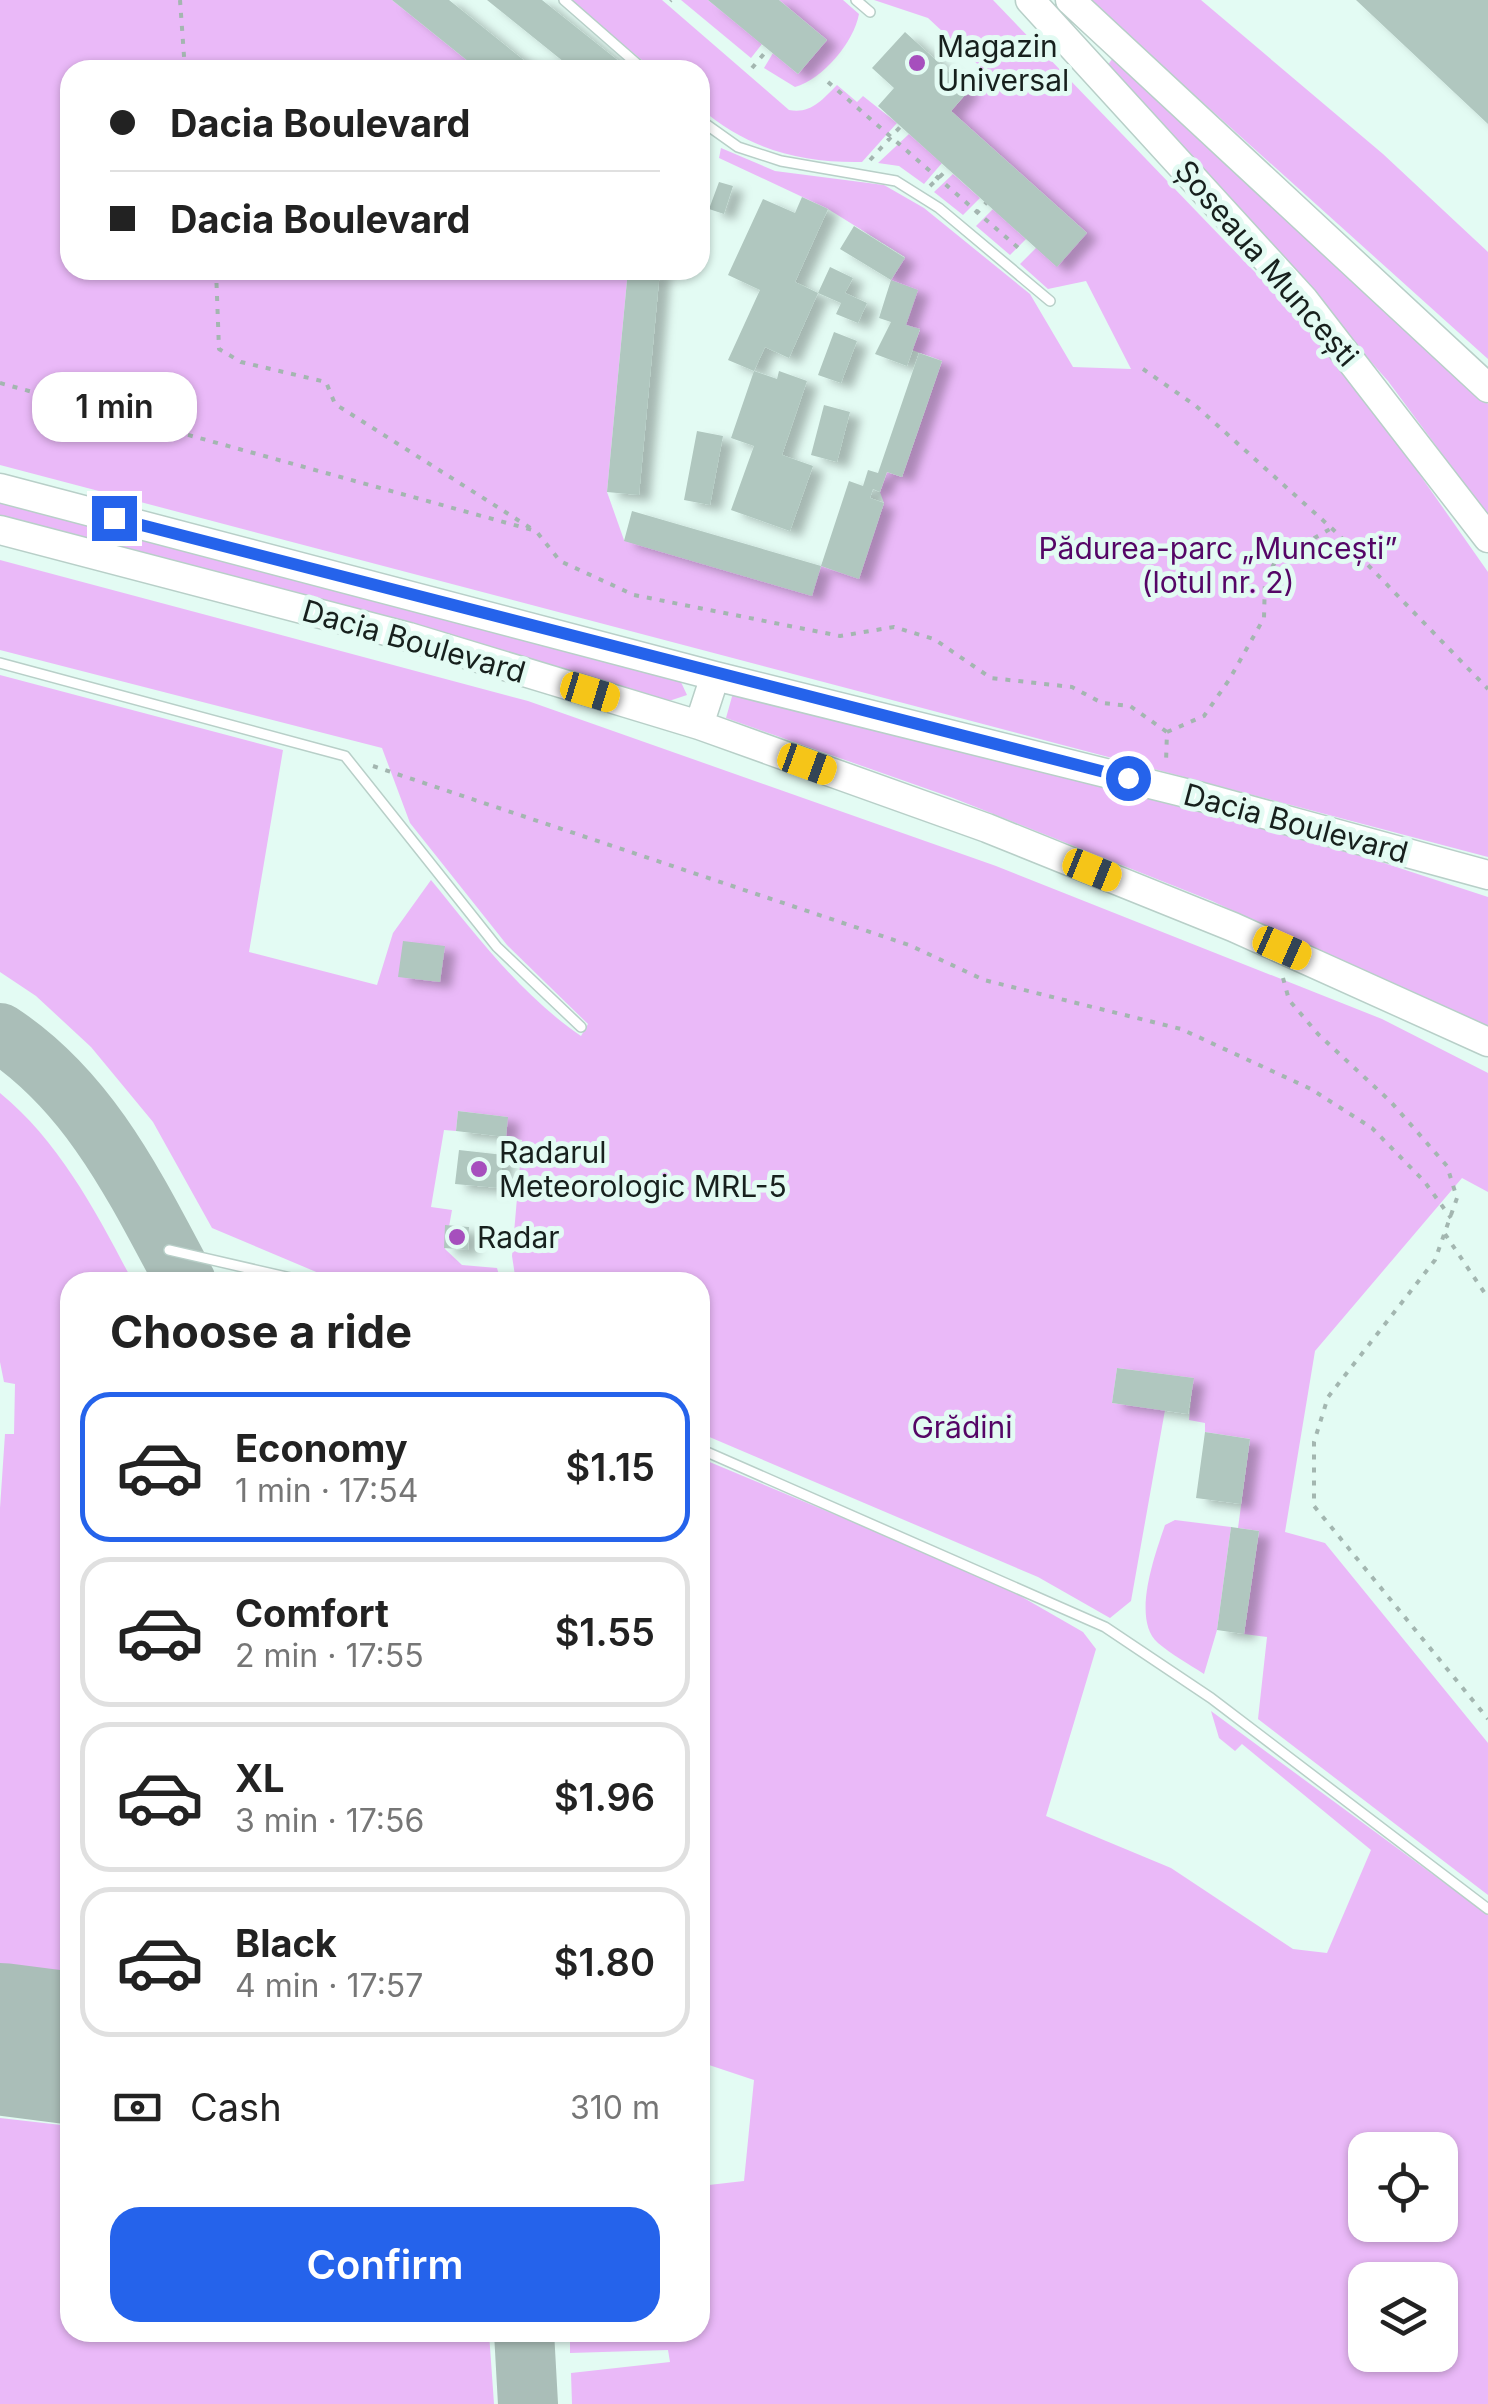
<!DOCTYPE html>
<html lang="en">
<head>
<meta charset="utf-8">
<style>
  body { margin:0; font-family:Inter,sans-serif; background:#f6f6f6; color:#222; height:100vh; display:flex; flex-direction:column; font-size:38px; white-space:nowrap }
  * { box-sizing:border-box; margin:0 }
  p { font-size:32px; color:#767676 }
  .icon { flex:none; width:55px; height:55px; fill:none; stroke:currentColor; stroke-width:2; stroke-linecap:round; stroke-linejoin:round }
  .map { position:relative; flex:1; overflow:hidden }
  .details { position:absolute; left:60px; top:1272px; width:650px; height:1070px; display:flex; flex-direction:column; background:#fff; border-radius:30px; box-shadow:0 2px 8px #0004 }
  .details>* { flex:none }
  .banner { position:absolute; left:60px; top:60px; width:650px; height:220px; border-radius:30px; box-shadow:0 2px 8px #0004; display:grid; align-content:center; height:220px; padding:0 50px; background:#fff }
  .fabs { position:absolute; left:1348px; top:2132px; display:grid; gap:20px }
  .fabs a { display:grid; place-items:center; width:110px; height:110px; border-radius:20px; background:#fff; box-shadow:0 2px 8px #0004; font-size:50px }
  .end { position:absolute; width:45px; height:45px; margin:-22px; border:12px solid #2563eb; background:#fff; box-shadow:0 0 0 5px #fff }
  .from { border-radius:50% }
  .bubble { position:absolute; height:70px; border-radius:30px; background:#fff; box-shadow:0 2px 8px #0004; font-size:32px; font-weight:600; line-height:70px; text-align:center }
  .car { position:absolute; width:30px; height:60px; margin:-30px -15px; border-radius:12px; box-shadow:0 0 8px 2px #0007; background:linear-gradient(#f5c518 24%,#345 0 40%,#f5c518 0 76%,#345 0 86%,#f5c518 0) }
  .banner b { display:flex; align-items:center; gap:35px; height:95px; font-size:38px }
  .banner b+b { border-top:2px solid #e0e0e0 }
  .banner i { width:25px; height:25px; background:#222 }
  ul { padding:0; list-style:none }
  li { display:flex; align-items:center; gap:30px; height:150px; margin:0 20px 15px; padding:0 30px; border:5px solid #e0e0e0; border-radius:30px }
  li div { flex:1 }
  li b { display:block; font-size:38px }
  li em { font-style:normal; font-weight:600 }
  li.on { border-color:#2563eb }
  li>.icon { width:90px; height:90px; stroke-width:1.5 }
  h2 { padding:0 50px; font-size:45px; line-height:120px }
  .pay { display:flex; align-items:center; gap:25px; height:110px; padding:0 50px; font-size:38px }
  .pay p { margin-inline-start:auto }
  .primary-button { display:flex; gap:20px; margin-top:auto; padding:20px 50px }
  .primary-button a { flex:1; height:115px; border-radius:30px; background:#2563eb; color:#fff; font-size:40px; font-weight:600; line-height:115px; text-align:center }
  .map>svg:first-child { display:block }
  .green { fill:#eab9f8; fill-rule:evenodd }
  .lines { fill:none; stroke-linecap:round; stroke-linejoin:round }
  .taxiway { stroke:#aabeb8; stroke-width:60 }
  .runway { stroke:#aabeb8; stroke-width:152 }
  .building { fill:#b0c7bf; filter:url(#shadow) }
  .lane-casing { stroke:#b8cfc8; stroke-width:12 }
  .primary-casing { stroke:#b8cfc8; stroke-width:31 }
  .path { stroke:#a3b6b0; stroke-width:4; stroke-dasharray:5 8; stroke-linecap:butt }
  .lane { stroke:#fff; stroke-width:9 }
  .primary { stroke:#fff; stroke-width:28 }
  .route { stroke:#2563eb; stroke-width:12 }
  .poi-dot { fill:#a64fbd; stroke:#e3fbf3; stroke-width:4 }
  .labels { text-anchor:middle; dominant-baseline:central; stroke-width:10; stroke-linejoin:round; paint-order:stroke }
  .poi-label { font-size:30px; fill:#17201d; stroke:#e3fbf3; text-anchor:start }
  .street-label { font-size:30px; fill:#17201d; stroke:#e3fbf3 }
  .park-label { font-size:30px; fill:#550666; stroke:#e3fbf3 }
</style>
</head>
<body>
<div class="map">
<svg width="1488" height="2404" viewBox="0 0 1488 2404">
  <defs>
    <filter id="shadow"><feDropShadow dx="11" dy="6" stdDeviation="5" flood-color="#0004"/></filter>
  </defs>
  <rect width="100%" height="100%" fill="#e3fbf3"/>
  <path class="green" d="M0,0H392L479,70H70V270H628L607,492L624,540L811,595L821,566L859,578L884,503L880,492L887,472L902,477L942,361L912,350L920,330L906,325L891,280L905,257L828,209L719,158L721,148L775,171L884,185L924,208L1030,294L1073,367L1131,369L1086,281L1048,289L1020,264L1036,248L1087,233L951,111L986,72L928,18L874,0H993L1302,321L1373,408L1488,572V857L0,465Z
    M569,0H662L789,110C811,114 822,100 837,85L857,102L863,96L897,123L862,162C799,163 748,149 700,108V70H654Z
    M681,0H708L762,44L751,58Z
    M779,0H843L859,14C854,42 823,79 795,87L764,68L773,53L798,74L827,40Z
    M1089,0H1201L1383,154L1488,252V359Z
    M1112,59L1304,230L1488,404V516L1388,381L1108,65Z
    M909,134L942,163L924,184L899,166L878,163Z
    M953,174L980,198L963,215L934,192Z
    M993,209L1026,239L1010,255L976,226Z
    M0,502L680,680L687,695L669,701L431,629L0,518Z
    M0,560L528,701L996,866L1382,1019L1488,1073V1192L1462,1178L1315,1351L1285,1532L1325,1543L1488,1743V1895L1258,1719L1267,1637L1244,1634L1259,1531L1238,1528L1250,1439L1205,1432V1423L1189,1420L1193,1378L1117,1368L1112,1403L1165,1410L1131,1601L1110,1618L1038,1577L700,1433V1282H516L512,1256L522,1140L506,1137L507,1117L458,1111L456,1131L444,1130L431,1207L452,1210L445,1249L462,1265L497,1268L501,1282H340L212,1228L153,1122L91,1047L36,996L0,972V675L283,750L249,952L377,985L393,933L431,880C477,936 521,995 581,1036L588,1024L507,945L410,823L382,748L0,650Z
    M733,693L1329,845L1488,897V1030L1212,901L953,798L726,718Z
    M0,1093C60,1142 98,1215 133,1282H70V1974L0,1965V1508L5,1434H14L15,1384L4,1382L0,1362Z
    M700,1458L996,1582L1083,1632L1096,1649L1046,1816L1171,1868L1293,1949L1327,1953L1371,1850L1242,1744L1235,1751L1219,1738L1211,1711L1488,1915V2404H572L571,2373L670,2362L668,2350L570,2353V2333L700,2332V2186L744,2181L754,2080L700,2062ZM1365,2150H1440V2225H1365ZM1365,2280H1440V2355H1365Z
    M1175,1520L1231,1527L1217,1630L1204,1674C1189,1664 1172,1655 1158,1643C1131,1619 1155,1555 1165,1525Z
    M0,2118L70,2126V2332L489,2333L494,2404H0Z"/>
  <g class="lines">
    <path class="taxiway" d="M0,1033C91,1093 136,1189 186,1282
      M524,2332L528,2404"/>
    <path class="runway" d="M0,2039L70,2048"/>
  </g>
  <path class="building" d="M392,0H449L536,70H479Z
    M487,0H542L630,70H574Z
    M708,0H779L827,40L798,74Z
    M1356,0H1488V124Z
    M905,32L969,90L951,111L1087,233L1057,267L878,106L894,88L872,68Z
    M719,182L733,186L724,214L709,209Z
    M802,197L828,209L795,282L818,293L789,358L765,347L754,371L728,360L760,290L728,275L763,199L795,213Z
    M854,226L905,258L891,280L840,249Z
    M830,267L853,278L845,293L867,303L858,323L836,314L841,303L818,293Z
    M628,270H660L639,495L607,492Z
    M891,280L918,290L906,325L920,329L907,366L875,354L891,322L879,318Z
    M834,332L857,341L841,383L818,375Z
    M919,353L942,361L902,477L887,472L880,492L873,489L870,498L884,503L859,579L821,566L849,481L863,486L868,470L878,473Z
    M754,371L777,379L779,371L807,381L782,455L813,466L790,531L731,510L754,446L731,438Z
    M824,405L850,412L837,462L811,455Z
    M697,431L723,436L710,505L684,500Z
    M632,511L821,566L812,596L624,541Z
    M403,941L445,946L440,982L398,977Z
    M458,1111L508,1117L506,1137L456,1131Z
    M459,1150L504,1155L499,1188L455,1184Z
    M445,1225L469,1227L468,1250L444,1248Z
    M1117,1368L1194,1378L1188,1414L1112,1403Z
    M1205,1432L1250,1439L1241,1504L1196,1498Z
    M1231,1527L1259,1531L1244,1634L1217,1630Z"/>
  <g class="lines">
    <g class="lane-casing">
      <path id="lane" d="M564,0L644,70
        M856,0L870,12
        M700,120L738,147L781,161L896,181L939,208L1050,301
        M0,663L345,756L497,947L581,1027
        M169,1250L308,1282
        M700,1449L1105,1627L1211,1698L1488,1909"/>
    </g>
    <g class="primary-casing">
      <path id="primary" d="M1030,0L1304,300L1488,538
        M1070,0L1488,388
        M0,488L715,676L1198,796L1488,875
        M0,530L409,637L699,725L987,828L1233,927L1488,1042
        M699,725L715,676"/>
    </g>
    <path class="path" d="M180,0L185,70
      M670,1L671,0
      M752,68L768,49
      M828,82L1023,252
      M870,160L901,126
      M930,186L948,169
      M976,214L986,203
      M216,270L219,349L241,362L326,382L335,404L532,529
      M1143,369L1196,406L1337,533L1488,689
      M0,383L536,531L560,561L634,595L840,636L894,627L934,639L991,678L1072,687L1102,703L1130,706L1167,732L1166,762
      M1167,732L1204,716L1229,680L1264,618L1265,579L1277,559L1332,528
      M373,766L909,945L984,980L1181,1029L1311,1089L1372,1128L1424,1181L1451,1218
      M1283,978L1289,1000L1318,1034L1391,1102L1447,1166L1457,1198L1435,1260L1328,1397L1314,1442V1506L1488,1719
      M1445,1234L1488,1298"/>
    <use href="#lane" class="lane"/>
    <use href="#primary" class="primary"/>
  </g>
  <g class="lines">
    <path class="route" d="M114,518L1128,778"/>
  </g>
  <g class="poi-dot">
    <circle cx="917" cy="63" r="10"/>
    <circle cx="479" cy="1169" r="10"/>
    <circle cx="457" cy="1237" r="10"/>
  </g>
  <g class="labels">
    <g class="poi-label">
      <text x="937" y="46">Magazin<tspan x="937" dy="34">Universal</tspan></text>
      <text x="499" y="1152">Radarul<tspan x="499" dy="34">Meteorologic MRL-5</tspan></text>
      <text x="477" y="1237">Radar</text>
    </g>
    <g class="street-label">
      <text transform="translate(1267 263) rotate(49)">Șoseaua Muncești</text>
      <text transform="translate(414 641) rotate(16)">Dacia Boulevard</text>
      <text transform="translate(1296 823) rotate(15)">Dacia Boulevard</text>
    </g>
    <g class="park-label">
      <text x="1218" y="548">Pădurea-parc „Muncești”<tspan x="1218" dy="34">(lotul nr. 2)</tspan></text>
      <text x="962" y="1427">Grădini</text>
    </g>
  </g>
</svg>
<div class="fabs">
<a><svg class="icon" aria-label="locate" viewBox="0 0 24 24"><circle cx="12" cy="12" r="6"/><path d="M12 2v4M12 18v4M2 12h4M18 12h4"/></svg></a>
<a><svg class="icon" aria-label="layers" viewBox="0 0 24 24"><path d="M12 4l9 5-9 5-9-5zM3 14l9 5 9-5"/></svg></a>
</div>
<i class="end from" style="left:1128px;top:778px"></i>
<i class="end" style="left:114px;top:518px"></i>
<div class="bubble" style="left:32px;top:372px;width:165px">1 min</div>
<i class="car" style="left:590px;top:692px;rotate:107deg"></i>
<i class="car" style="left:807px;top:764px;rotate:110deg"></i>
<i class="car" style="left:1092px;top:870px;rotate:112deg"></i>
<i class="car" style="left:1282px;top:948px;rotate:114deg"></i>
<div class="banner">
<b><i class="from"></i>Dacia Boulevard</b>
<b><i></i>Dacia Boulevard</b>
</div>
<section class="details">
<h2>Choose a ride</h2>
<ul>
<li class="on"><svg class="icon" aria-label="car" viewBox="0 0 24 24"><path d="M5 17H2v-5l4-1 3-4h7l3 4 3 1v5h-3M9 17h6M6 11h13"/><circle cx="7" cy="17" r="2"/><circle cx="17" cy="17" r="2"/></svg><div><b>Economy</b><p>1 min · 17:54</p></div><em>$1.15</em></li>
<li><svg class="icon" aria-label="car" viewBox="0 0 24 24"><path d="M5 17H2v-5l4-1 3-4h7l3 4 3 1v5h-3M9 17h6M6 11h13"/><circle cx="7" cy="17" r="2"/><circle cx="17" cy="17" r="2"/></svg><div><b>Comfort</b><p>2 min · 17:55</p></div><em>$1.55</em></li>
<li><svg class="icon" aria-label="car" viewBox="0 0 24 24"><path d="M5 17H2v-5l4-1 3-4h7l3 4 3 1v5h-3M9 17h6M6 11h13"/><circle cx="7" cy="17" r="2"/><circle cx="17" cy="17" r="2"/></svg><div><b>XL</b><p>3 min · 17:56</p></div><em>$1.96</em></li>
<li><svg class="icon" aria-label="car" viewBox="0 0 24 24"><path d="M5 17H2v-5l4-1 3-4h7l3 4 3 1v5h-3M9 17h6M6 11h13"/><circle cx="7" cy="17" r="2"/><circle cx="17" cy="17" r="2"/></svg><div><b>Black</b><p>4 min · 17:57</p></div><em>$1.80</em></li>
</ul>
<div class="pay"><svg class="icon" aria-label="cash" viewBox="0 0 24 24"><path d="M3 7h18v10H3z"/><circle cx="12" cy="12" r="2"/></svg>Cash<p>310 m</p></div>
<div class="primary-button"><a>Confirm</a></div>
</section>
</div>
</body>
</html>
